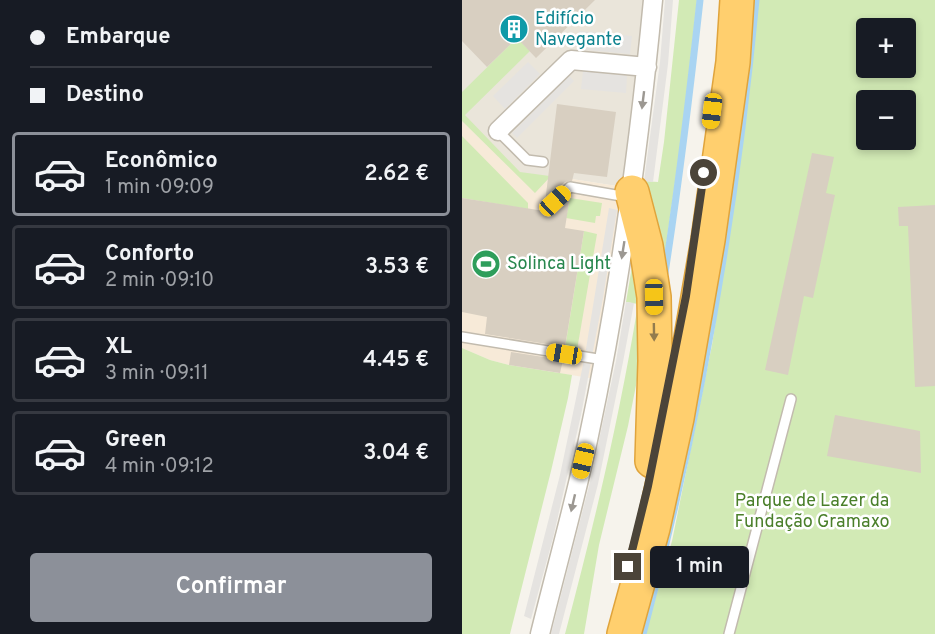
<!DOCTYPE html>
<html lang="pt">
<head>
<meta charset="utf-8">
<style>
  body { margin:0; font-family:Overpass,sans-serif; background:#242831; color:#f1f3f6; height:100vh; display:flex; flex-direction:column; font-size:22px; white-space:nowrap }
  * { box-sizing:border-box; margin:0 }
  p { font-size:20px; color:#9ea1a6 }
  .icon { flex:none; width:33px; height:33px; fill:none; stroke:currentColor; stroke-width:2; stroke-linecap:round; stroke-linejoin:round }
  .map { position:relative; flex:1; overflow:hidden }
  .panel { display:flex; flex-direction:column; background:#171b24; width:462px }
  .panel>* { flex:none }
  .guide { display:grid; align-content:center; height:132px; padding:0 30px; background:#171b24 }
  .buttons { position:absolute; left:394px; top:18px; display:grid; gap:12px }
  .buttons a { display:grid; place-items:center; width:60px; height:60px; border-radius:6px; background:#171b24; box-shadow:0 3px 9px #0003; font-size:30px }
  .end { position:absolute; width:27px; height:27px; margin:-14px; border:8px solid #4b4439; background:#fff; box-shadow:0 0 0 3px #fff }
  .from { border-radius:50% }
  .bubble { position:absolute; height:42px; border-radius:6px; background:#171b24; box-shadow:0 3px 9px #0003; font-size:20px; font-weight:600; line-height:42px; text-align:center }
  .car { position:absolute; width:18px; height:36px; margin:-18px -9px; border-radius:8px; box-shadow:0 0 4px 2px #0007; background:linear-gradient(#f5c518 24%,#345 0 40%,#f5c518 0 76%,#345 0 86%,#f5c518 0) }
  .guide b { display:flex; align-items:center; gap:21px; height:57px; font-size:22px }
  .guide b+b { border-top:2px solid #363941 }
  .guide i { width:15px; height:15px; background:#f1f3f6 }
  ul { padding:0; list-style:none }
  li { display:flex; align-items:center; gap:18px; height:84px; margin:0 12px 9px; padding:0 18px; border:3px solid #363941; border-radius:6px }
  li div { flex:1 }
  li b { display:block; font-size:22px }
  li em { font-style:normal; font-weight:600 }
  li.on { border-color:#8c9099 }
  li>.icon { width:54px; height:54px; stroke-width:1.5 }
  .primary-button { display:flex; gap:12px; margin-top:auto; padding:12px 30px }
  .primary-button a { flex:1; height:69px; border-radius:6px; background:#8c9099; color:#fff; font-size:24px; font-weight:600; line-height:69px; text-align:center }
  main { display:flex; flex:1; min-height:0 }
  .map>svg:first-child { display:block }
  .residential { fill:#eae5da }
  .commercial { fill:#f7ead8 }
  .green { fill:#d2eab5; fill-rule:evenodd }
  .parking { fill:#e5e3e0 }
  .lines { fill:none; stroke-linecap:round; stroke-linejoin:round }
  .stream { stroke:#a9d4f2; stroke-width:7 }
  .building { fill:#d8cfc1 }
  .lane-casing { stroke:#c2bbae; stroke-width:12 }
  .street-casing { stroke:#c2bbae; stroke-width:21 }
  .highway-casing { stroke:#e0a43c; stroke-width:36 }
  .lane { stroke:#fff; stroke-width:9 }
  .street { stroke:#fff; stroke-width:18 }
  .highway { stroke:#ffcf6e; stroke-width:33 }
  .oneway { fill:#9c9892 }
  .oneway2 { fill:#937c4e }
  .route { stroke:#4b4439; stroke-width:8 }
  .labels { text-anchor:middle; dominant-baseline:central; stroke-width:5; stroke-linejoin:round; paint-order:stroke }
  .culture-label { font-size:18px; fill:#0d838f; stroke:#fff; text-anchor:start }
  .leisure-label { font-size:18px; fill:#27864d; stroke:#fff; text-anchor:start }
  .park-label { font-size:18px; fill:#4a7f2a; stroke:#fff }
</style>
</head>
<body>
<main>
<section class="panel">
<div class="guide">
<b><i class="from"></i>Embarque</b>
<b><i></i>Destino</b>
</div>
<ul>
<li class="on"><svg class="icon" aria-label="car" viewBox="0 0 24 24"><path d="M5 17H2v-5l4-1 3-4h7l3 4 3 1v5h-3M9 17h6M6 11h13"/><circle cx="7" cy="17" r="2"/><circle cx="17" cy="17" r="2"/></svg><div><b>Econômico</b><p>1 min · 09:09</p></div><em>2.62 €</em></li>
<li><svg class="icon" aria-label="car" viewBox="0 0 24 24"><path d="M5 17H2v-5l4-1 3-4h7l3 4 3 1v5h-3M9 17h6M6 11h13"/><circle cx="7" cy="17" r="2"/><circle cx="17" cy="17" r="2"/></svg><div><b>Conforto</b><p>2 min · 09:10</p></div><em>3.53 €</em></li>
<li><svg class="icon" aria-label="car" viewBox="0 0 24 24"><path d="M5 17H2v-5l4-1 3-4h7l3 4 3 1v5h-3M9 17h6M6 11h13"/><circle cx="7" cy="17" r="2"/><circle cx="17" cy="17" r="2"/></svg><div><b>XL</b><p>3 min · 09:11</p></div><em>4.45 €</em></li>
<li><svg class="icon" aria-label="car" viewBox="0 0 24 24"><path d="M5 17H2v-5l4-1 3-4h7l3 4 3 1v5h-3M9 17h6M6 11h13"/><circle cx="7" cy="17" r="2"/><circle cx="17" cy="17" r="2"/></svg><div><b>Green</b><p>4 min · 09:12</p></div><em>3.04 €</em></li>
</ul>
<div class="primary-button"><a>Confirmar</a></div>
</section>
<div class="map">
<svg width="473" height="634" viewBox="0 0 473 634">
  <rect width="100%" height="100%" fill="#f6f3ec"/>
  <path class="residential" d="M5,0H188L168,188L110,179L73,193L0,121V5Z"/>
  <path class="commercial" d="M0,121L73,192L88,177L102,181L110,179L168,188L134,379L47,365L28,360L0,348Z"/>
  <path class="green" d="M217,0H235L220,134L200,273L181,194L182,181L196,182L202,142Z
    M297,0H473V634H183L210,541L250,345L274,190ZM405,28H444V68H405ZM405,100H444V140H405Z
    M55,38L68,51L3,115L58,172L110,179L88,177L73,193L0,121V92Z
    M0,136L66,203V209L0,198Z
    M108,198L140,203L138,216H134L133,223L104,218Z
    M122,231L135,234L115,350L103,348Z
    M173,249L180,355L166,426L137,545L122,634H103C132,525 158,416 176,304L164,302Z
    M0,348L28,360L47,365L110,375L106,398L89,471L48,634H0Z"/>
  <path class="parking" d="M203,0H211L206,64L191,182L182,181L198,62Z
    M117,31L170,36L168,54L115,49Z
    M66,62L78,74L43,109L31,96Z
    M121,71L165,76L164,93L119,89Z
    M107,76L112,81L55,138L50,133Z
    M147,208L155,210L141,298L119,415L91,538L69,619L62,616L98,475L111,413L123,355Z
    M164,302L172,303L161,362L136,484L97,634H89L128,482L154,361Z"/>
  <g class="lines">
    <path class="stream" d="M203,273C217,182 228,92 238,0
      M181,634C237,426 274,214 294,0"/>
  </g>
  <path class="building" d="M0,0H133L74,58L55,38L25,67L0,41Z
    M95,104L154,112L145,177L112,173L110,181L103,182L88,196L86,200L89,206L94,208L108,196L103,228L122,231L103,347L23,334L25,317L0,312V198L82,211Z
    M350,153L372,157L364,193L373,195L351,298L342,296L326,375L303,370Z
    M473,205V386L453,387L446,226H437L436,207Z
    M49,352L101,360L98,373L47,365Z
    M373,415L458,431L459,473L365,456Z"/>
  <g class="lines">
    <g class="lane-casing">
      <path id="lane" d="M36,131L65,160L81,162
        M93,201L108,187L165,197
        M0,337L142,360
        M267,634L329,399"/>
    </g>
    <g class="street-casing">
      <path id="street" d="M36,131L109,60L185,67
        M78,634C94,569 112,505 126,440C157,295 177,148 191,0"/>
    </g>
    <g class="highway-casing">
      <path id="highway" d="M170,192L184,246L192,297L193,361L190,461
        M162,634L191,528L215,418L246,240L271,62L275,0"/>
    </g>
    <use href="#lane" class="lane"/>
    <use href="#street" class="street"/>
    <use href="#highway" class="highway"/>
  </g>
  <defs><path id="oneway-solid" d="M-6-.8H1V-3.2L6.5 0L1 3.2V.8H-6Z" transform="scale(1.5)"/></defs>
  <g class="oneway">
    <use href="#oneway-solid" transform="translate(181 100) rotate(97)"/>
    <use href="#oneway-solid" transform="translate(161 250) rotate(99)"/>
    <use href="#oneway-solid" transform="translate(111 503) rotate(103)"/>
  </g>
  <use class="oneway2" href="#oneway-solid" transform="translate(192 332) rotate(89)"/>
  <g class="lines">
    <path class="route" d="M166,567L186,486L224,296L242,173"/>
  </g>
  <defs>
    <g id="building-disc" transform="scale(1.5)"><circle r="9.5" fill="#0f9aa8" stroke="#fff"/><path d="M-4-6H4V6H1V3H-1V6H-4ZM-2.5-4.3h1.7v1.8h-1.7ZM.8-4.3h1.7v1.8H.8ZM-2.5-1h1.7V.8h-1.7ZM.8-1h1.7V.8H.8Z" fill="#fff"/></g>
    <g id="stadium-disc" transform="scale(1.5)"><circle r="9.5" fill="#2e9e5b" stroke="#fff"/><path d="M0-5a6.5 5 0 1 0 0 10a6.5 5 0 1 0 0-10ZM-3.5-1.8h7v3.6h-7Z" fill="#fff"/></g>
  </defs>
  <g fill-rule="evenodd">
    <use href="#building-disc" x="52" y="29"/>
    <use href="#stadium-disc" x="24" y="264"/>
  </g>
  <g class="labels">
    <g class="culture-label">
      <text x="73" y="19">Edifício<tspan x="73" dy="21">Navegante</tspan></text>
    </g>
    <g class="leisure-label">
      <text x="45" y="264">Solinca Light</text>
    </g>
    <g class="park-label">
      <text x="350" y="501">Parque de Lazer da<tspan x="350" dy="21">Fundação Gramaxo</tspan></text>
    </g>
  </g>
</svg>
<div class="buttons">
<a>+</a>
<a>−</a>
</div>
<i class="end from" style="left:242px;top:173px"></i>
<i class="end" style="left:166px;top:567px"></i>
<div class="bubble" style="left:188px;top:546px;width:99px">1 min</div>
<i class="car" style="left:250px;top:111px;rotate:187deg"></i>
<i class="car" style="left:93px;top:201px;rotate:47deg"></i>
<i class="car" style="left:192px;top:297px;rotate:179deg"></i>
<i class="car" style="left:102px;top:354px;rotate:279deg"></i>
<i class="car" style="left:121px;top:461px;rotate:193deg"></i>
</div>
</main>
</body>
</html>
